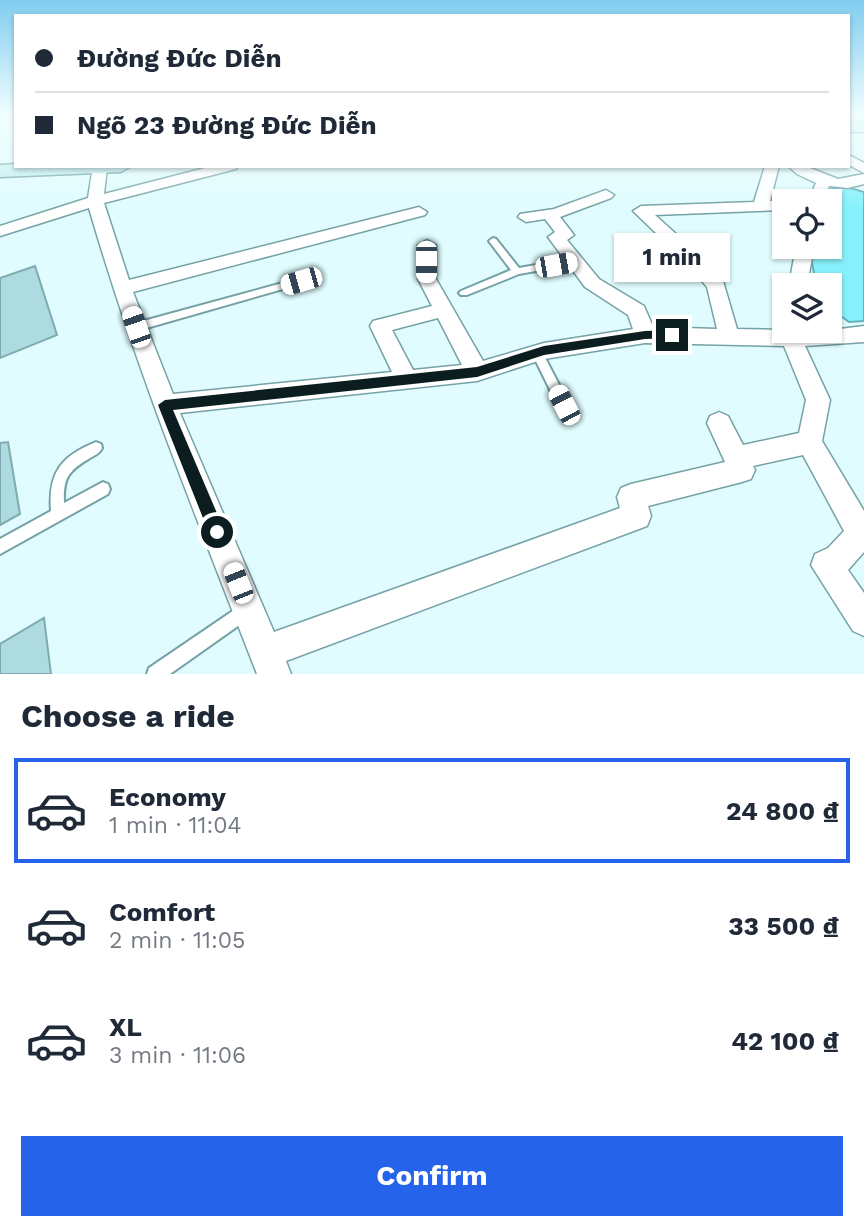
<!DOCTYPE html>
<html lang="en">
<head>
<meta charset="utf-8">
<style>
  body { margin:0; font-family:"Work Sans",sans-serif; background:#f6f6f7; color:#1f2937; height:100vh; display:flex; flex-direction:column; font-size:26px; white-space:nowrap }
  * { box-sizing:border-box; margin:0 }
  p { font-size:23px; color:#747a83 }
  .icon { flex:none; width:38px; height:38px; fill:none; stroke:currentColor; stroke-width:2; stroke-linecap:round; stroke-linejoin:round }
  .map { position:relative; height:674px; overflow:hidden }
  .sheet { display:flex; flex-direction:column; background:#fff; flex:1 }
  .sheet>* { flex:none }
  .top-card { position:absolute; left:14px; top:14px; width:836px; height:154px; border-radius:0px; box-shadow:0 2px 5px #0004; display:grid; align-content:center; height:154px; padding:0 21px; background:#fff }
  .buttons { position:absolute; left:772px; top:189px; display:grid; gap:14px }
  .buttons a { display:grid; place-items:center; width:70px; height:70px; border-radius:0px; background:#fff; box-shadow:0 2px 5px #0004; font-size:35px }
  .end { position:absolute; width:32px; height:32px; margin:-16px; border:9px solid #0b1d1f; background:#fff; box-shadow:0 0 0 4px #fff }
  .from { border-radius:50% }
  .bubble { position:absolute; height:49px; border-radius:0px; background:#fff; box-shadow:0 2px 5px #0004; font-size:23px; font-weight:700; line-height:49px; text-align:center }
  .car { position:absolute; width:21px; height:42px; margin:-21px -10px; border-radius:9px; box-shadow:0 0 5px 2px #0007; background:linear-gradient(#fff 24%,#345 0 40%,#fff 0 76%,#345 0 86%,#fff 0) }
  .top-card b { display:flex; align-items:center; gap:24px; height:66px; font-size:26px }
  .top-card b+b { border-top:2px solid #e0e1e3 }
  .top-card i { width:18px; height:18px; background:#1f2937 }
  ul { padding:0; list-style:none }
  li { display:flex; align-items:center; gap:21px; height:105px; margin:0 14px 10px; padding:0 7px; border:4px solid transparent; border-radius:0px }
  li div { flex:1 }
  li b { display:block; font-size:26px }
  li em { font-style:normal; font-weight:700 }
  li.active { border-color:#2563eb }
  li>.icon { width:63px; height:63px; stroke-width:1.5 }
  h2 { padding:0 21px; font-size:32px; line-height:84px }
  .cta { display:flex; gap:14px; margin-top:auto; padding:14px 21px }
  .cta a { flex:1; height:80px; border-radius:0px; background:#2563eb; color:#fff; font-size:28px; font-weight:700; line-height:80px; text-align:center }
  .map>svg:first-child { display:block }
  .water { fill:#87f1fb; stroke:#62b1b9; stroke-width:2 }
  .building { fill:#addbe0; stroke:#7eabaf; stroke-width:2 }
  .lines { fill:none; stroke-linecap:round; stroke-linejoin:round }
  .lane-casing { stroke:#75a2a6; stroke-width:4 }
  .street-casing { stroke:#75a2a6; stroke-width:3 }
  .secondary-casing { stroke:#75a2a6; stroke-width:3 }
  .lane { fill:#fff; fill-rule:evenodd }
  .street { fill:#fff; fill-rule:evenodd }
  .secondary { fill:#c1eff2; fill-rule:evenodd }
  .route { fill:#0b1d1f }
</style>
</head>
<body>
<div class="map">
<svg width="864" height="674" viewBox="0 0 864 674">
  <rect width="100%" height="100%" fill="#e0fcfe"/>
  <path class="water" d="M843,186L864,192V321L849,322L830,308V285H816L811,257L812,247H830V201H825L829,190Z"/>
  <path class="building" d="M35,266L57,335L0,358V278Z
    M8,442L20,514L0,525V443Z
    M44,618L51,674H0V644Z"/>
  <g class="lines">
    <g class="lane-casing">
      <path id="lane" d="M493,238L496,239L519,268L575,258L579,261L575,264L519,274L467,295H461L459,293L461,291L511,270L489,241Z
        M301,278L304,279L306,281L304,283L136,331L131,327L136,323Z
        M537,349L541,350L568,402L570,406L568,410L564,411L560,410L532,353L533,350Z
        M96,442L101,444L102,448C99,454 95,455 90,458C68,471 63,478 64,503L103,482L108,484L110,489L108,494L0,554V539L51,511C48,473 61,456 96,442Z
        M246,602L252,604L254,610L252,616L170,674H147L149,668Z"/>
    </g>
    <g class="street-casing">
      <path id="street" d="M849,155L864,163V173L849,165Z
        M93,166L107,167L104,194L213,166H238L236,169L104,203L129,280L419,207L427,212L425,215L133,292L173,394L392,372L370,326L373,321L432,306L418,279V245L427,240L436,245V279L483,361L544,343L633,329L628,315L585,287L548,237L555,232L545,219L526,222L518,217L520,214L554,209L606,190L614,195L611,198L560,217L574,235L567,240L599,279L644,306L653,327L717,329L707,287L682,258L633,211L641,206L754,202L765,166H779L770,201H788H784V210L655,215L694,250L723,281L737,329L824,331L864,326V342L805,346L830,400L822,441L864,511V552L848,570L864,593V636L853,631L811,565L815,554L828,548L844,531L803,455L753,466L755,470L751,479L742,482L648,506L651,516L647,526L286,661L291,674H257C197,519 135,367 89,208L0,236V226L88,198ZM438,318L462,365L413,370L392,330ZM645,343L784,346L806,400L799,433L743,445L728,416L719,412L710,416L707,423L725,462L631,484L621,488L617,497L620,508L274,632L180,413L477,381L544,359Z
        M788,166H805L838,179L864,174V184L848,188L829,186L824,201H808L816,183L797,174Z
        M796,247H814L807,285H789Z"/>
    </g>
    <g class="secondary-casing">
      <path id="secondary" d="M849,122H864V132H849Z
        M16,164V166H131L121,172L0,177V165Z"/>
    </g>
    <use href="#lane" class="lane"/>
    <use href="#street" class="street"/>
    <use href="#secondary" class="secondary"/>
  </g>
  <linearGradient id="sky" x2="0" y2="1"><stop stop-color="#81ccf0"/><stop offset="0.55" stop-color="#f1feff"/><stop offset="1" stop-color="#f1feff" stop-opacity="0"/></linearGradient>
  <rect width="864" height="209" fill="url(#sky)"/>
  <path class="route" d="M672,330L676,332V338L645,339L544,355L477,377L173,410L225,532L223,538L217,540L211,538L158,405L165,400L477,367L544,346L645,331Z"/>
</svg>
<div class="buttons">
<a><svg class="icon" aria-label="locate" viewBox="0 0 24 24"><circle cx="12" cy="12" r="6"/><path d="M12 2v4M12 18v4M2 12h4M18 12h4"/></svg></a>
<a><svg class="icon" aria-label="layers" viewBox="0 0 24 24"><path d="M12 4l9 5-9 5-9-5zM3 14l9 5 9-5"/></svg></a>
</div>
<i class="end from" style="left:217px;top:532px"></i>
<i class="end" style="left:672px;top:335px"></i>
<div class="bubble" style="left:614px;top:233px;width:116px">1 min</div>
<i class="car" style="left:426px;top:262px;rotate:180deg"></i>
<i class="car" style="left:556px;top:265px;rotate:80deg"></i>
<i class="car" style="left:301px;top:281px;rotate:254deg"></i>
<i class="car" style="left:136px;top:327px;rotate:341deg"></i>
<i class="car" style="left:564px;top:405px;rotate:332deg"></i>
<i class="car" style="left:238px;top:583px;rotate:338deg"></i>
<div class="top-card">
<b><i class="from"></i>Đường Đức Diễn</b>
<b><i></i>Ngõ 23 Đường Đức Diễn</b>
</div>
</div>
<section class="sheet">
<h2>Choose a ride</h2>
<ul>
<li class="active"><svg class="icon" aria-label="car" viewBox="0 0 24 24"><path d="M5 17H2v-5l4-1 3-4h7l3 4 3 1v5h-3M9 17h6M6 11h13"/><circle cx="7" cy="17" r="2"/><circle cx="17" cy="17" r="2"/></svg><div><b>Economy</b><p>1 min · 11:04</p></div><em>24 800 ₫</em></li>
<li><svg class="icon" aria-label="car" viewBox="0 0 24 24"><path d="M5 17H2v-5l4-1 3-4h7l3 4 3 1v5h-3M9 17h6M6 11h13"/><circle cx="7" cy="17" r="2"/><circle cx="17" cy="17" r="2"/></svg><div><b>Comfort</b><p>2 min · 11:05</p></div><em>33 500 ₫</em></li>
<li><svg class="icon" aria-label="car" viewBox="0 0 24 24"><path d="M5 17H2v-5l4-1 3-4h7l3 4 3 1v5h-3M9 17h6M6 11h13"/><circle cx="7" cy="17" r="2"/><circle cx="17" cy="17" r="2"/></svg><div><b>XL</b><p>3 min · 11:06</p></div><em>42 100 ₫</em></li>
</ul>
<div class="cta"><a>Confirm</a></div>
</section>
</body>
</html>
